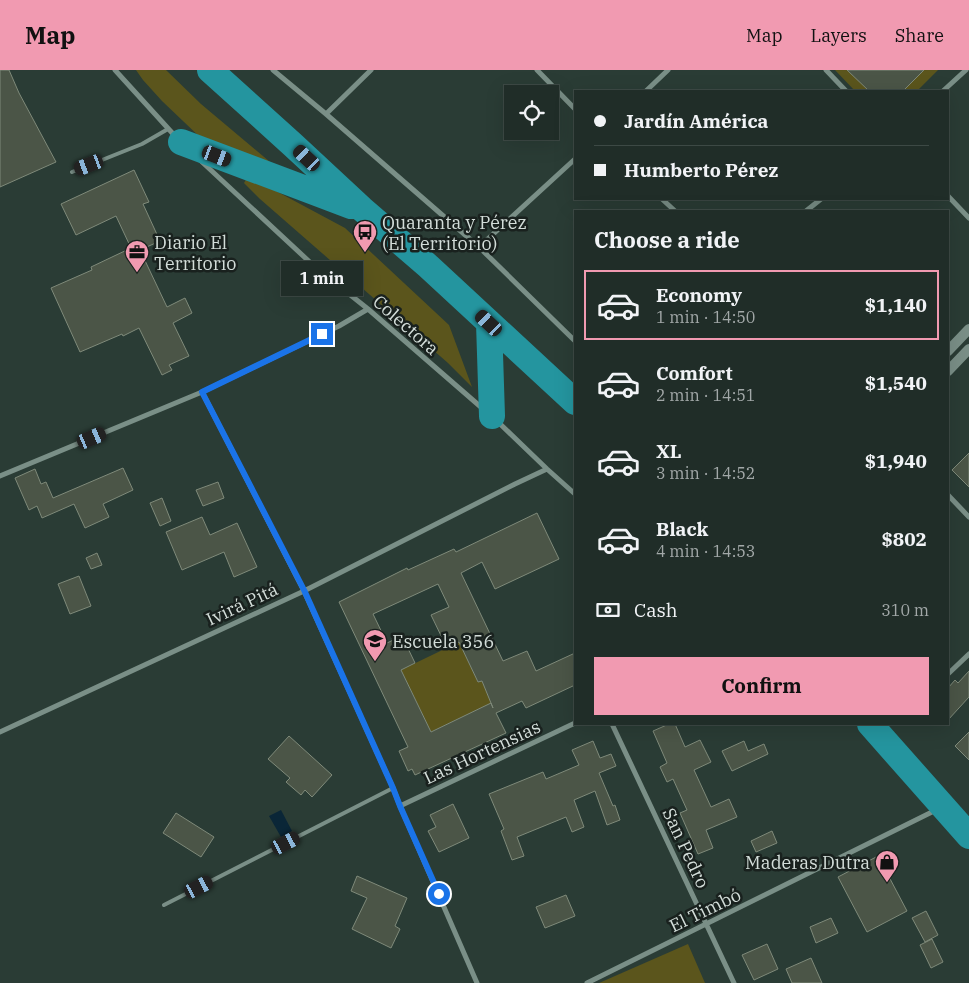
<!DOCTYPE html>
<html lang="en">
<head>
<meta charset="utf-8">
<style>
  body { margin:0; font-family:"IBM Plex Serif",serif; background:#2d3934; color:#f1f3f6; height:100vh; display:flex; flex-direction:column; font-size:19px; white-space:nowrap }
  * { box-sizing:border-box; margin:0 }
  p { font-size:16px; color:#a2a8a8 }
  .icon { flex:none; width:28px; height:28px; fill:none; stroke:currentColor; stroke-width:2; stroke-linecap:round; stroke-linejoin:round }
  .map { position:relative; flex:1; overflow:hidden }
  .panel { position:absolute; left:574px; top:140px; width:375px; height:515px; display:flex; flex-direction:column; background:#202d28; border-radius:0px; box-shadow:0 5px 20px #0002,0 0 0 1px #3d4945 }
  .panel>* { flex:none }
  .hud { position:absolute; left:574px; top:20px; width:375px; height:110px; border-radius:0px; box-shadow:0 5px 20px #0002,0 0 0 1px #3d4945; display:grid; align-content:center; height:110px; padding:0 20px; background:#202d28 }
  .buttons { position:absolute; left:504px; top:15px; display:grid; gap:10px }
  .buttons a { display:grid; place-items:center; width:55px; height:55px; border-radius:0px; background:#202d28; box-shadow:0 5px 20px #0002,0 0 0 1px #3d4945; font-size:25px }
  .end { position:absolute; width:22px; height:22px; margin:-11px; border:6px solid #1a73e8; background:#fff; box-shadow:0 0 0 2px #fff }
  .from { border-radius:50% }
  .bubble { position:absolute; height:35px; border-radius:0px; background:#202d28; box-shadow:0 5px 20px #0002,0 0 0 1px #3d4945; font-size:16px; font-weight:800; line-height:35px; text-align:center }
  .car { position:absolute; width:15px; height:30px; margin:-15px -8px; border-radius:6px; box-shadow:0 0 4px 1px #0007; background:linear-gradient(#222 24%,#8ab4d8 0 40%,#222 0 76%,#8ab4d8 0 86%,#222 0) }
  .hud b { display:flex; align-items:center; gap:18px; height:48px; font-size:19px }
  .hud b+b { border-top:1px solid #3d4945 }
  .hud i { width:12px; height:12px; background:#f1f3f6 }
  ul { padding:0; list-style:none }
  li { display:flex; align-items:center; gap:15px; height:70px; margin:0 10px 8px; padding:0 10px; border:2px solid transparent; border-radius:0px }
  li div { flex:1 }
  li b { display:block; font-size:19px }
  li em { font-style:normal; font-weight:800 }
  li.active { border-color:#f19ab1 }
  li>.icon { width:45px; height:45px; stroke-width:1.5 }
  h2 { padding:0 20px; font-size:22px; line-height:60px }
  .pay { display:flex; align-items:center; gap:12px; height:55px; padding:0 20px; font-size:19px }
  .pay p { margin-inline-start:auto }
  .primary-button { display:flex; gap:10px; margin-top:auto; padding:10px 20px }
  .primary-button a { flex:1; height:58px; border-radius:0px; background:#f19ab1; color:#111; font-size:20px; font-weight:800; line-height:58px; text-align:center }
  header { display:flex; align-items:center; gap:30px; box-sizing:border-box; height:70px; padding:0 25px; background:#f19ab1; color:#111 }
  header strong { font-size:24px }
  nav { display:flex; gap:28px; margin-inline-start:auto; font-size:18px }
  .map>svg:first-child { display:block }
  .green { fill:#5b551c }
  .water { fill:#0a2637 }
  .building { fill:#4b5547; stroke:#7f8a7a; fill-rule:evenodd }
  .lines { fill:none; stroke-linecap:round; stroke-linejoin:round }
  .lane { stroke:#7a8f87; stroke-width:4 }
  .street { stroke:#7a8f87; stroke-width:5 }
  .secondary { stroke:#7a8f87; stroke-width:10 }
  .highway { stroke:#24959f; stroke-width:26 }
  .route { stroke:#1a73e8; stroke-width:6 }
  .labels { text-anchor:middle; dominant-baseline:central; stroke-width:5; stroke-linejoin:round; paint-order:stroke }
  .poi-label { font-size:18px; fill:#d3ddd9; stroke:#19211e; text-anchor:start }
  .street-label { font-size:18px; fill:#d3ddd9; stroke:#19211e }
</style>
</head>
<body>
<header>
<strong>Map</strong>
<nav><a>Map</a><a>Layers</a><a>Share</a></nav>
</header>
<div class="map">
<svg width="969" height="913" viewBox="0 0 969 913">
  <rect width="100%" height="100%" fill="#2a3c35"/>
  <path class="green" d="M136,0H166L201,34L282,102L205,72L162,31L143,10Z
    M835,0H938L917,21H855Z
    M248,106L345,158L449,255L472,317L448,293L260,129L244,113Z
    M459,572L478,612L482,611L492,633L431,662L401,600Z
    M688,874L705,913H599Z"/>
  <path class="water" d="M281,740L292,761L281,767L269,746Z"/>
  <path class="building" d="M0,0H9L19,23L56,92L0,117Z
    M847,0H924L903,21H869Z
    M134,100L149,132L143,134L160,171L140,180L167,237L185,228L192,243L173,253L189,286L169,295L172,300L162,305L139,258L123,266L122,264L80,282L51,218L92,200L91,197L131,178L116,146L76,165L61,134Z
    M969,383V417L952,400Z
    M123,398L133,420L103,434L109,447L85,458L74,434L42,448L37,436L29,440L15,408L35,399L41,414L46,412L53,428Z
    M218,412L224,428L203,436L196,420Z
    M162,428L171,451L160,456L150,433Z
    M537,443L559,489L495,519L482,492L461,503L503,591L527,581L536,601L575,583V615L526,638L522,631L496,643L506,663L415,705L412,699L408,701L399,681L408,677L339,532L407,498L408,500L454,479L456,482ZM438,514L449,537L431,545L447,578L459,572L478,612L482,611L493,638L491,633L431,662L401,600L415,593L402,566L387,573L373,544Z
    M202,447L210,465L237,453L257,497L234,507L224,482L182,500L166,462Z
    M97,483L102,495L91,499L86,488Z
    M79,506L91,536L70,544L58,514Z
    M969,601V627L948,650V618L955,610L958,613Z
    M669,654H675L685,677L700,670L711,692L694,700L711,737L729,729L737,747L706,760L713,778L698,784L680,743L687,740L673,709L667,712L660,697L667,693L653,661Z
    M969,662V690L955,676Z
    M289,666L332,705L312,727L305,720L301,725L286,712L290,708L268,689Z
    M593,671L600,688L611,684L616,696L599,703L613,736L615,735L620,750L607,755L595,721L574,730L584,757L572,762L566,747L517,767L524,786L512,790L501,761L504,759L489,724L543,702L546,709L579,695L572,680Z
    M744,671L748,681L764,674L768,684L732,701L722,681Z
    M453,734L469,768L439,782L428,761L436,757L430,745Z
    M176,743L214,767L201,787L163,763Z
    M772,761L777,773L756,782L751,771Z
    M878,786L907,841L867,862L838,807Z
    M357,806L407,828L395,856L400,859L391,878L352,859L367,828L351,821Z
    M566,825L575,846L545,858L536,837Z
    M926,841L938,865L925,872L912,848Z
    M831,848L838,863L816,873L810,857Z
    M932,869L943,892L931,898L920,875Z
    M767,874L778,899L754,910L742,885Z
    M811,888L822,913H792L786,899Z"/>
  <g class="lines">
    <path class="lane" d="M72,102L142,74L168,59
      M164,835L393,718"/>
    <path class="street" d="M115,0L175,66
      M273,0L326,44L479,177L575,271
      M537,0L575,39
      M826,0L846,21
      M646,21L668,0
      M943,21L966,0
      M326,44L371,0
      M201,91L314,196L368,239L482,338
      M948,126L969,148
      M662,129L675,141
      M806,141L821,129
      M479,177L575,89
      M202,322L304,521L393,718L400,736L477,913
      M496,350L547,399L575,424
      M0,406L202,322L339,256L368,239
      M948,425L969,447
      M948,604L969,584
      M612,654L734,913
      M0,662L304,521L515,414L547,399
      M400,736L575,653
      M587,913L936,740"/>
    <path class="secondary" d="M948,281L969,259
      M948,301L969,279"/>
    <path class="highway" d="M210,0L293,75L362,139L428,196L575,332
      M181,72L351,136
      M489,253L492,346
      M870,654L969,766"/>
  </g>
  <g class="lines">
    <path class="route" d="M322,264L202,322L304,520L393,718L400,736L439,824"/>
  </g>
  <defs>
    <g id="bus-pin" transform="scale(1.25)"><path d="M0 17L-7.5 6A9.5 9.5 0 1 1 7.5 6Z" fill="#f19ab1" stroke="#19211e"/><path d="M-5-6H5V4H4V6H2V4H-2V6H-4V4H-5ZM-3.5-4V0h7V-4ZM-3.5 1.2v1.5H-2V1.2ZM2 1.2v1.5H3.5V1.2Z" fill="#111"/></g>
    <g id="office-pin" transform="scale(1.25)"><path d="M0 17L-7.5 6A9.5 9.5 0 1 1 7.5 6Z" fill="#f19ab1" stroke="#19211e"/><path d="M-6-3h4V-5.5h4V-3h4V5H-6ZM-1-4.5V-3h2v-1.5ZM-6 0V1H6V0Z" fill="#111"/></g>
    <g id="school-pin" transform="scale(1.25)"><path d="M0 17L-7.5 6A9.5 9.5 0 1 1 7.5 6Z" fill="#f19ab1" stroke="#19211e"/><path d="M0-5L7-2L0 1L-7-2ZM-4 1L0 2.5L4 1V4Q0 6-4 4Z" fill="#111"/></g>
    <g id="shop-pin" transform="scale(1.25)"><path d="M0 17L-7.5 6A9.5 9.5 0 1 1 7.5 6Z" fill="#f19ab1" stroke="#19211e"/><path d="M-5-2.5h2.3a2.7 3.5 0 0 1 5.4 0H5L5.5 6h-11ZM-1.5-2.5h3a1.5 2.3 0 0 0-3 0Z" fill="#111"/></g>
  </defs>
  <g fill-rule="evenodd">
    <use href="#bus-pin" x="365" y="162"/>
    <use href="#office-pin" x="137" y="182"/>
    <use href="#school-pin" x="375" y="571"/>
    <use href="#shop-pin" x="887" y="792"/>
  </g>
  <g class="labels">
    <g class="poi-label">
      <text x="382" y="152">Quaranta y Pérez<tspan x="382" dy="21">(El Territorio)</tspan></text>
      <text x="154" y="172">Diario El<tspan x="154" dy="21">Territorio</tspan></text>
      <text x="392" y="571">Escuela 356</text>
      <text x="870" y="792" text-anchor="end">Maderas Dutra</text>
    </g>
    <g class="street-label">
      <text transform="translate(406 255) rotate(41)">Colectora</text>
      <text transform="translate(242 534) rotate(-25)">Ivirá Pitá</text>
      <text transform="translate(482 682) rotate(-25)">Las Hortensias</text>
      <text transform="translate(686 778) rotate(65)">San Pedro</text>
      <text transform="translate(705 840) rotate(-26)">El Timbó</text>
    </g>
  </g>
</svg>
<div class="buttons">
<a><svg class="icon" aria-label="locate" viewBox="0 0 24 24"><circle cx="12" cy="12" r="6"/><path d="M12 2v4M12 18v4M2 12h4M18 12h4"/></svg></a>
</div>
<i class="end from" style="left:439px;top:824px"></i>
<i class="end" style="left:322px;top:264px"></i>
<div class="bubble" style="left:281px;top:191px;width:82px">1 min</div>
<i class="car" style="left:217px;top:86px;rotate:111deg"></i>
<i class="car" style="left:307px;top:88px;rotate:313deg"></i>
<i class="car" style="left:89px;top:95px;rotate:249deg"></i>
<i class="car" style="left:489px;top:253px;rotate:313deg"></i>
<i class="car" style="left:92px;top:368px;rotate:67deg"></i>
<i class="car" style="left:286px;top:773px;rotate:63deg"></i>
<i class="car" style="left:199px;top:817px;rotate:63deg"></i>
<div class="hud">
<b><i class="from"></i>Jardín América</b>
<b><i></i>Humberto Pérez</b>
</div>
<section class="panel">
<h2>Choose a ride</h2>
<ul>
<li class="active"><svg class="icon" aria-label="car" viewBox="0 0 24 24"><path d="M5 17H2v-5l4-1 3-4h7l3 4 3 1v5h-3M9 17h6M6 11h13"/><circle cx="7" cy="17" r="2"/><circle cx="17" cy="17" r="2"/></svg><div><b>Economy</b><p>1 min · 14:50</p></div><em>$1,140</em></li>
<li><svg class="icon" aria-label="car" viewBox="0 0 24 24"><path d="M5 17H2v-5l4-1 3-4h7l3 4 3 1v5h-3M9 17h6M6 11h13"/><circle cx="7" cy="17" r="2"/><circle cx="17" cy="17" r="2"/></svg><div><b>Comfort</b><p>2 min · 14:51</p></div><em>$1,540</em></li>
<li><svg class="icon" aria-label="car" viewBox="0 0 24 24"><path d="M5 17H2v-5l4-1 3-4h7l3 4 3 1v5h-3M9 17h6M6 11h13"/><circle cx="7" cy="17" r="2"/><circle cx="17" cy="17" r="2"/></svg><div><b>XL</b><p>3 min · 14:52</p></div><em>$1,940</em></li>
<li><svg class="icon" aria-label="car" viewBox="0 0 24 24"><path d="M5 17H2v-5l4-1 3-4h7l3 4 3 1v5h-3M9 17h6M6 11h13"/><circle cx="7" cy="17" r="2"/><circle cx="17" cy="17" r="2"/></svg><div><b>Black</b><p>4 min · 14:53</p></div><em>$802</em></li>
</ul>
<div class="pay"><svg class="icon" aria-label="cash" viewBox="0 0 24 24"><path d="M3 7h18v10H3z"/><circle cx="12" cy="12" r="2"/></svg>Cash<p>310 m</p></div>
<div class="primary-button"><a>Confirm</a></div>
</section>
</div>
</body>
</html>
